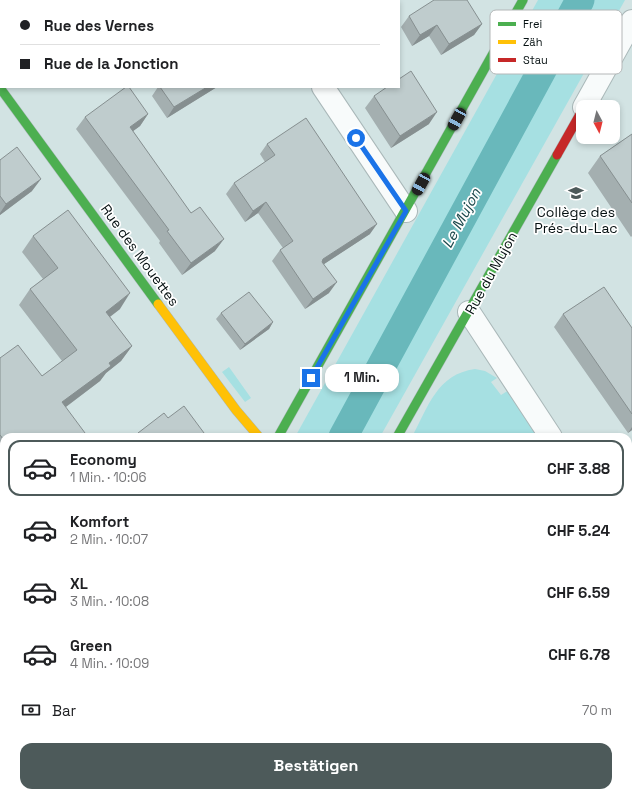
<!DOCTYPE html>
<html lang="de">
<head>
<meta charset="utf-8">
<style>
  body { margin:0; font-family:"Space Grotesk",sans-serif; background:#f6f6f6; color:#202124; height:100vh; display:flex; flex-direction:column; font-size:15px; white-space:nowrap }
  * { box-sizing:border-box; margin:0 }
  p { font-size:13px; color:#757577 }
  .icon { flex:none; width:22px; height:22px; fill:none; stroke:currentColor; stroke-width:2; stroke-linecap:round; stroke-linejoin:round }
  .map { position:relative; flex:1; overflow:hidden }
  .details { position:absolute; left:0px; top:433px; width:632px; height:364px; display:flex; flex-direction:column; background:#fff; border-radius:12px 12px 0 0; box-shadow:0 2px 6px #0003 }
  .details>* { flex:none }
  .hud { position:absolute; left:0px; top:0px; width:400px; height:88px; box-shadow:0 2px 6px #0003; display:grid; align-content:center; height:88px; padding:0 20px; background:#fff }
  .needle { width:26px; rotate:173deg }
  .buttons { position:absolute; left:576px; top:100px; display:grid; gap:8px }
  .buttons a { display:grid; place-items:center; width:44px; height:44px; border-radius:8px; background:#fff; box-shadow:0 2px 6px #0003; font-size:20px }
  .end { position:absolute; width:18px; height:18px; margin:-9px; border:5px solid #1a73e8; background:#fff; box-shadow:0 0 0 2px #fff }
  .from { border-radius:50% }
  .bubble { position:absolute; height:28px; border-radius:12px; background:#fff; box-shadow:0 2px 6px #0003; font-size:13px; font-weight:700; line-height:28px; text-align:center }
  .car { position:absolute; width:12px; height:24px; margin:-12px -6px; border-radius:5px; box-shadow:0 0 3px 1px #0007; background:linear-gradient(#222 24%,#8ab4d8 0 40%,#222 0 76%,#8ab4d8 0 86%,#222 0) }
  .hud b { display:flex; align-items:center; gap:14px; height:38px; font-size:15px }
  .hud b+b { border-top:1px solid #e0e0e0 }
  .hud i { width:10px; height:10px; background:#202124 }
  ul { padding:7px 0 0; list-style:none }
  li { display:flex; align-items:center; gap:12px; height:56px; margin:0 8px 6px; padding:0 12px; border:2px solid transparent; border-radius:12px }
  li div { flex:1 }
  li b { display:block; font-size:15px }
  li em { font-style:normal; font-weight:700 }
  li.on { border-color:#4d5a5a }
  li>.icon { width:36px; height:36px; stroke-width:1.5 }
  .pay { display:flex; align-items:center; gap:10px; height:44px; padding:0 20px; font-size:15px }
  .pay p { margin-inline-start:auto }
  .primary-button { display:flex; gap:8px; margin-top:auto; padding:8px 20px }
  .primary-button a { flex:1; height:46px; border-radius:12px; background:#4d5a5a; color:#fff; font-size:16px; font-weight:700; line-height:46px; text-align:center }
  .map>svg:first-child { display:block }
  .green { fill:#a6e0e2 }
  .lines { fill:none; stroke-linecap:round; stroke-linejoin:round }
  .canal { stroke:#69b8bb; stroke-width:29 }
  .street-casing { stroke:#aab8b9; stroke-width:24 }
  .fast-casing { stroke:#aab8b9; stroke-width:10 }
  .slow-casing { stroke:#aab8b9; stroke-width:10 }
  .jam-casing { stroke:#aab8b9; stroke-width:10 }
  .street { stroke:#f8fbfb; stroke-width:22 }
  .fast { stroke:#4caf50; stroke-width:9 }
  .slow { stroke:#ffc107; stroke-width:9 }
  .jam { stroke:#c62828; stroke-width:9 }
  .wall { fill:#a4afb0 }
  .shaded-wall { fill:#868f90 }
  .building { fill:#bfcccd; stroke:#868f90 }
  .route { stroke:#1a73e8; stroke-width:5 }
  .labels { text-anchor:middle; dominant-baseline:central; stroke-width:3.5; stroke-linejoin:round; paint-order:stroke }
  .poi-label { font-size:14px; fill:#051011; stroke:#fff }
  .street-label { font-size:14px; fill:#051011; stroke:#fff }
  .water-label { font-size:15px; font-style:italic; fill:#1d4a4d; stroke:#fff }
  .key { fill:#fff; stroke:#b4b7b8; stroke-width:1 }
  .key-label { font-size:11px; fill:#051011 }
</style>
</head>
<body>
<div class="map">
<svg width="632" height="797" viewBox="0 0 632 797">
  <rect width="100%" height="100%" fill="#d2e3e3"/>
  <path class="green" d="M538,0H570L331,437H295Z
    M589,0H625L380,437H351Z
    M229,367L251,398L245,402L222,372Z
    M475,369L485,371L497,378L491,382L501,395L509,390L541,437H412C428,407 437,374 475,369Z
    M628,564L632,570V613L628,616Z
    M4,694V757L0,760V697Z
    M97,793H135L133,797L127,795L126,797H94Z
    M324,793H448L451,797H327Z
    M479,793H500L498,797H482Z
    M554,793H600L601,795L606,793L609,797H552Z"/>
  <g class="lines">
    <path class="canal" d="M343,437L580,0
      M151,797V793"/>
    <g class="street-casing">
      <path id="street" d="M251,0L252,1
        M323,87L406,211
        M584,107L632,21
        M469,312L551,437
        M628,549L632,555
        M0,554L4,559
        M464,793L467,797
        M77,797L79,793"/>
    </g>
    <g class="fast-casing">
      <path id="fast" d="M0,88L158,304
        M278,437L523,0
        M397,437L557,155"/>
    </g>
    <g class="slow-casing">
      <path id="slow" d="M158,304L236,410L259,437"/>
    </g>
    <g class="jam-casing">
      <path id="jam" d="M557,155L583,109"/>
    </g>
    <use href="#street" class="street"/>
    <use href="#fast" class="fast"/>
    <use href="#slow" class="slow"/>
    <use href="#jam" class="jam"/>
  </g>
  <path class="wall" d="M0,0H71L72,1H1V10L0,8Z
    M115,0H160L159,1H116Z
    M291,0H341L340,1H291Z
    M409,16L482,24L474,35L441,55L429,36L412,46L401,27Z
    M158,87H217L167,118L152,96Z
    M374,96L429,124L391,148L365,108Z
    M148,114L140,126L133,131L215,251L182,275L159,243L160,241L76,129L85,117Z
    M632,134V236L631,237L588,173L600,156Z
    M267,144L370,234L324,264L329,293L305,309L272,261L280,250L283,248L258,213L245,222L226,194L234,183L265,162L260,154Z
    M0,160L32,191L0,215Z
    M33,236L120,309L110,317L132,346L121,361L106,373L100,381L66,407L4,437V470L0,465V358L42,376L62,361L19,305L30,289L43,279L22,252Z
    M221,313L273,322L269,329L240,350L216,319Z
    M563,314L632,328V430L628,433L554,327Z
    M168,418L207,437H135L138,433Z
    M628,699L632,701V755L631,757L628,756Z
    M500,793H557L555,797H498Z"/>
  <path class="shaded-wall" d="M146,0H160L159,1H145Z
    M331,0H341L340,1H330Z
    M482,24L474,35L441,55L449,44Z
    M437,25L429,36L412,46L420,35Z
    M207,87H217L167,118L174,107Z
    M437,112L429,124L391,148L400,136Z
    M148,114L140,126L121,140L130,127Z
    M41,179L32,191L0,215V213L6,204Z
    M266,202L258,213L245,222L253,211Z
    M377,224L370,234L315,270L323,259Z
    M224,239L215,251L182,275L191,263Z
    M337,282L329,293L305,309L313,299Z
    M130,293L120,309L95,328L106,312Z
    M273,322L269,329L240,350L245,344Z
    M132,346L121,361L106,373L100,381L51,418L62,402L109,363Z
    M632,427V430L628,433Z"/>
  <path class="building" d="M19,0H71L72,1H20Z
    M139,0H146L145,1H140Z
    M307,0H331L330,1H308Z
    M434,0H467L482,24L449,44L437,25L420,35L409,16Z
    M411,71L437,112L400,136L374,96L387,87H399V79Z
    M126,87H129L148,114L130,127L191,213L200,207L224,239L191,263L167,231L169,230L85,117Z
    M160,87H207L174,107Z
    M306,118L377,224L323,259L322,262L337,282L313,299L280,250L293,241L266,202L253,211L234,183L275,155L267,144Z
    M632,134V203L600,156Z
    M17,147L41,179L6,204L0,196V160Z
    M68,210L130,293L106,312L132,346L109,363L111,366L62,402L88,437H4V440L0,435V358L18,345L42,376L77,350L30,289L58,268L33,236Z
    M604,287L632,328V414L563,314Z
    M249,292L273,322L245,344L221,313Z
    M184,406L207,437H140L138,433L164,413L168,418Z
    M628,699L632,701V741L628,740Z
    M524,793H557L555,797H532Z"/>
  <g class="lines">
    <path class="route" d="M311,378L406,211L356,138"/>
  </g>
  <defs>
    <g id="school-bare" transform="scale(1.2)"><path d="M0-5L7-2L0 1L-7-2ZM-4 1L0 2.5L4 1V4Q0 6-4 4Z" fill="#4d5a5a" stroke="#fff" stroke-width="2.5" paint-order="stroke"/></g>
  </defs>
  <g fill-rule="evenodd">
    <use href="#school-bare" x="576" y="193"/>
  </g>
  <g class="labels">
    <g class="poi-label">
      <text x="576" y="212">Collège des<tspan x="576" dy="16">Prés-du-Lac</tspan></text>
    </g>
    <g class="street-label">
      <text transform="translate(140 255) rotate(54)">Rue des Mouettes</text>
      <text transform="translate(491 273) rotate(-61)">Rue du Mujon</text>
    </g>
    <g class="water-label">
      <text transform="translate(461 218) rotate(-62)">Le Mujon</text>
    </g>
  </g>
  <rect x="490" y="10" width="132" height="64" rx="6" class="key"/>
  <rect x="498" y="22" width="18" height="4" fill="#4caf50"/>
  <rect x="498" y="40" width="18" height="4" fill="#ffc107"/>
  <rect x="498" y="58" width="18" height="4" fill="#c62828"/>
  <g class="key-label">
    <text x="523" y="28">Frei</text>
    <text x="523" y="46">Zäh</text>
    <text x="523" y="64">Stau</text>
  </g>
</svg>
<div class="buttons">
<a><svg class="needle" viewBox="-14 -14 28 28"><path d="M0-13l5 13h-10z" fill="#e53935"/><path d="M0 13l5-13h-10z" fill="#757577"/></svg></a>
</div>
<i class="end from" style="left:356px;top:138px"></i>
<i class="end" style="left:311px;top:378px"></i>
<div class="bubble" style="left:325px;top:364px;width:74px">1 Min.</div>
<i class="car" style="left:457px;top:119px;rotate:209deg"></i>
<i class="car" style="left:421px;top:184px;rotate:209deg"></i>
<div class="hud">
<b><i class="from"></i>Rue des Vernes</b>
<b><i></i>Rue de la Jonction</b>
</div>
<section class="details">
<ul>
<li class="on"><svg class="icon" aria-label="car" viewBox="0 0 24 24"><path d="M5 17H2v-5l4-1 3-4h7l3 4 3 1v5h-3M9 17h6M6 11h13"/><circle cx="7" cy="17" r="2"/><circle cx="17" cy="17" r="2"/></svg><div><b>Economy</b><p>1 Min. · 10:06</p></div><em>CHF 3.88</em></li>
<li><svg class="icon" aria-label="car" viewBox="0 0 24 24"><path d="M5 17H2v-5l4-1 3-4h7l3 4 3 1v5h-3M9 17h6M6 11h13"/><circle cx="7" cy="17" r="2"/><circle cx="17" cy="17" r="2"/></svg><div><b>Komfort</b><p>2 Min. · 10:07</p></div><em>CHF 5.24</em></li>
<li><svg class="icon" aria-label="car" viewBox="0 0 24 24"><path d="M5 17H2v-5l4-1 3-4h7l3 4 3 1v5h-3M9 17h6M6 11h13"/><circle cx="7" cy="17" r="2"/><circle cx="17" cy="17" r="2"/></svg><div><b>XL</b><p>3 Min. · 10:08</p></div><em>CHF 6.59</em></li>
<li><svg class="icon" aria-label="car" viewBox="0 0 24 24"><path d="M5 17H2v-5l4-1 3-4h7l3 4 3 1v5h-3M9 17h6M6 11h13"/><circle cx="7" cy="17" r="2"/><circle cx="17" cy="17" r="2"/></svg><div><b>Green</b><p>4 Min. · 10:09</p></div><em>CHF 6.78</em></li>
</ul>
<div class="pay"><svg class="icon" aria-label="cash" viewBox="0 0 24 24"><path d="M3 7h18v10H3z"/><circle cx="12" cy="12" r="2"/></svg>Bar<p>70 m</p></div>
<div class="primary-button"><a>Bestätigen</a></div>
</section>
</div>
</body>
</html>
